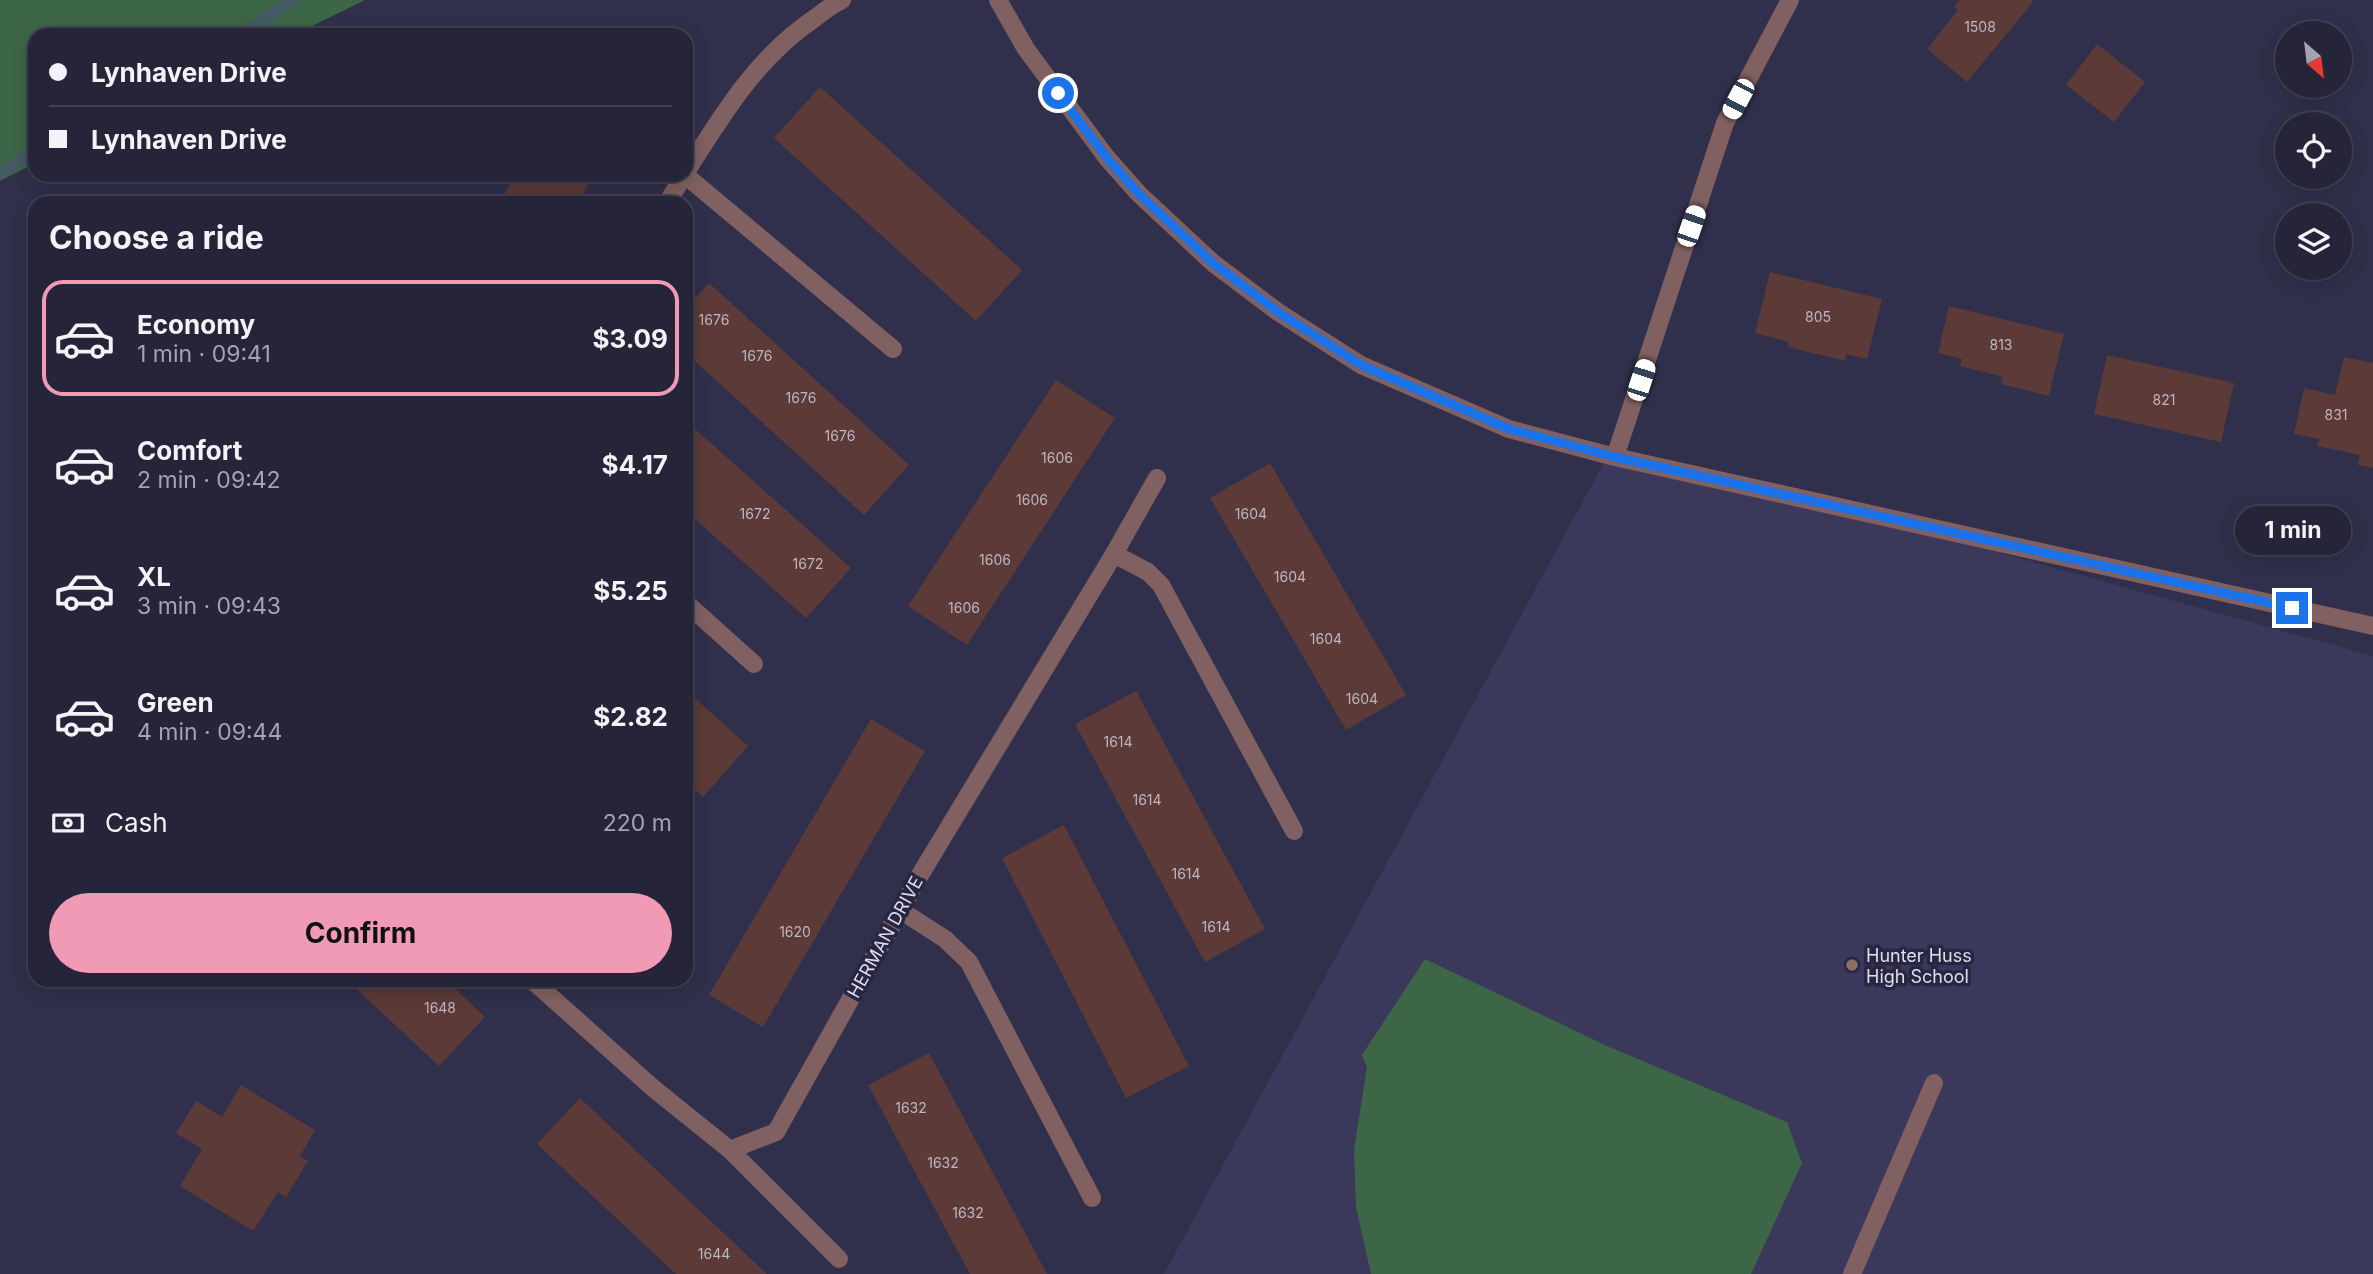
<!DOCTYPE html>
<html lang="en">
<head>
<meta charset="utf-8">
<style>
  body { margin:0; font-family:Inter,sans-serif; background:#313044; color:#f1f3f6; height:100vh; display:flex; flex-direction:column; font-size:26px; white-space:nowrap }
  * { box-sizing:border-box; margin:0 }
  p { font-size:23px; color:#a3a4ae }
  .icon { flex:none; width:38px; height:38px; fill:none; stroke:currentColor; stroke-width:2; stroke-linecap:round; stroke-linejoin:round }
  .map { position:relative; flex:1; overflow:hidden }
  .panel { position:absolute; left:28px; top:196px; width:665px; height:791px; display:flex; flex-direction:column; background:#252439; border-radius:21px; box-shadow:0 4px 18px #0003,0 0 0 2px #424153 }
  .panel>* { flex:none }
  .guide { position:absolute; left:28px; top:28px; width:665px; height:154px; border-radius:21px; box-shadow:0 4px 18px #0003,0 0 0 2px #424153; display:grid; align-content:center; height:154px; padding:0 21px; background:#252439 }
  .needle { width:46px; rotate:152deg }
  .fabs { position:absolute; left:2275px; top:21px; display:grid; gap:14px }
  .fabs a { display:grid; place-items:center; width:77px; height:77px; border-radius:50%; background:#252439; box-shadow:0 4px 18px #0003,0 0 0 2px #424153; font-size:35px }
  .end { position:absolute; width:32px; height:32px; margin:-16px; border:9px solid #1a73e8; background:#fff; box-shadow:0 0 0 4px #fff }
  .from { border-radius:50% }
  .bubble { position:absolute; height:49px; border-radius:24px; background:#252439; box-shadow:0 4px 18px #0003,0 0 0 2px #424153; font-size:23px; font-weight:700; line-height:49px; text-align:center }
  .car { position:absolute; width:21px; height:42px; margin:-21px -10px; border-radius:9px; box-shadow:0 0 5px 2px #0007; background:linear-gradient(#fff 24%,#345 0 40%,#fff 0 76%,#345 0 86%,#fff 0) }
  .guide b { display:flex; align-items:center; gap:24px; height:66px; font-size:26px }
  .guide b+b { border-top:2px solid #424153 }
  .guide i { width:18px; height:18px; background:#f1f3f6 }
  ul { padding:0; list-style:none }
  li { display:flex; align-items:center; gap:21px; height:116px; margin:0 14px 10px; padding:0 7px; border:4px solid transparent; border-radius:21px }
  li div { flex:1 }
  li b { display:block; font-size:26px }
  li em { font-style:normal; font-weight:700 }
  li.active { border-color:#f09ab6 }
  li>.icon { width:63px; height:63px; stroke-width:1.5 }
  h2 { padding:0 21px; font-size:32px; line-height:84px }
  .pay { display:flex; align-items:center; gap:18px; height:77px; padding:0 21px; font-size:26px }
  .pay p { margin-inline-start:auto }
  .button { display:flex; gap:14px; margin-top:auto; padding:14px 21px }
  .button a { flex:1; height:80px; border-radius:42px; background:#f09ab6; color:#111; font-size:28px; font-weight:700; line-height:80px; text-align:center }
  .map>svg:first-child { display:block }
  .built { fill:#3b395b }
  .green { fill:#3d6647 }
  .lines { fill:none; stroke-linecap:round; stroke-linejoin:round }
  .stream { stroke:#445b64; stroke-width:12 }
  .building { fill:#5b3a37 }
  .lane { stroke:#816061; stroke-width:18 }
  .street { stroke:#816061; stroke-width:18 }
  .route { stroke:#1a73e8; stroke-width:9 }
  .education-dot { fill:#8d6e63; stroke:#282641; stroke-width:2.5 }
  .labels { text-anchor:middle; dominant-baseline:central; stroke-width:7; stroke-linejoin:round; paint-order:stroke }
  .number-label { font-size:14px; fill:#beb6c2 }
  .street-label { font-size:18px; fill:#dfdff1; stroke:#282641 }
  .poi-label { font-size:18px; fill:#dfdff1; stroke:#282641; text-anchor:start }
</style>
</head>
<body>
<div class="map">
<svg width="2373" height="1274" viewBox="0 0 2373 1274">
  <rect width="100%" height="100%" fill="#31304c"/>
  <path class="built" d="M1613,446L2373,656V1274H1164Z"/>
  <path class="green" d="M0,0H365L294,35H35V163L0,181Z
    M1425,959L1607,1046L1787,1122L1802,1163L1751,1274H1371L1356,1207L1354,1150L1367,1067L1362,1055Z"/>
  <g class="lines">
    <path class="stream" d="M240,35L293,0
      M0,174L35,150"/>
  </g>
  <path class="building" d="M1960,0H2031L2033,2L1967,82L1927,49L1958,10L1954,7Z
    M2097,44L2145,82L2114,122L2066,85Z
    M820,87L1022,270L976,321L774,138Z
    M516,175H594L578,203H499Z
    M1770,272L1882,299L1867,359L1846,354L1845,361L1788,347L1789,342L1755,333Z
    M709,283L909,465L864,515L686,353V308Z
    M1949,306L2064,334L2049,396L2001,384L2003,377L1960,366L1962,359L1938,353Z
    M2107,355L2234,383L2221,442L2094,414Z
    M2344,357L2373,363V468L2358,465L2360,455L2317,446L2319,439L2294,434L2304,388L2335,395Z
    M1056,380L1115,418L967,645L908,606Z
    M686,421L851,568L806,618L686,511Z
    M1270,463L1406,695L1346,730L1210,498Z
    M686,690L748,746L703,797L686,781Z
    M1136,691L1265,929L1205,962L1075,724Z
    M871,719L925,751L763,1027L709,995Z
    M1064,825L1189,1066L1126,1098L1002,858Z
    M347,980H446L485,1017L439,1066Z
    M929,1053L1047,1274H970L868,1085Z
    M241,1085L315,1130L300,1156L308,1161L286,1197L278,1192L253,1231L180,1186L202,1149L176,1133L196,1101L222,1117Z
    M580,1098L767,1274H676L537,1144Z"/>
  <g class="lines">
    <path class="lane" d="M685,175L893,349
      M1114,554L1148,572L1161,585L1294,831
      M686,603L754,664
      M900,910L945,939L969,962L1092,1198
      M730,1150L839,1259
      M1852,1274L1934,1083"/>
    <path class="street" d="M998,0L1026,49L1107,158L1139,194L1213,263L1278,312L1361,365L1509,429L1615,457L2373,626
      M686,172C723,114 757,57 815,18C824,11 832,5 842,0
      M667,203L684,175
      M1615,457L1725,123L1790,0
      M532,980L653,1088L730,1150L776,1132L920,875L1114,554L1157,478"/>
  </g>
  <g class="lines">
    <path class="route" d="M1058,93L1107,158L1139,194L1213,263L1278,312L1361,365L1509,429L1615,457L2292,608"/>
  </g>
  <circle class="education-dot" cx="1852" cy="965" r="7"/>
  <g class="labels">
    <g class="number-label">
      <text x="1980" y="26">1508</text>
      <text x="1818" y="316">805</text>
      <text x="714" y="319">1676</text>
      <text x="2001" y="344">813</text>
      <text x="757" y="355">1676</text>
      <text x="801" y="397">1676</text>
      <text x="2164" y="399">821</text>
      <text x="2336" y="414">831</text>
      <text x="840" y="435">1676</text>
      <text x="1057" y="457">1606</text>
      <text x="1032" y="499">1606</text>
      <text x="755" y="513">1672</text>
      <text x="1251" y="513">1604</text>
      <text x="995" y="559">1606</text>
      <text x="808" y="563">1672</text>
      <text x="1290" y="576">1604</text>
      <text x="964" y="607">1606</text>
      <text x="1326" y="638">1604</text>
      <text x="1362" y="698">1604</text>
      <text x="1118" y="741">1614</text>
      <text x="1147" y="799">1614</text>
      <text x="1186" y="873">1614</text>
      <text x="1216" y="926">1614</text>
      <text x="795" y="931">1620</text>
      <text x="440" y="1007">1648</text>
      <text x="911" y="1107">1632</text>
      <text x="943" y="1162">1632</text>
      <text x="968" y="1212">1632</text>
      <text x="714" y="1253">1644</text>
    </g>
    <g class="street-label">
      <text transform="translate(885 937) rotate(-61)">HERMAN DRIVE</text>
    </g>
    <g class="poi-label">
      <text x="1866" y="955">Hunter Huss<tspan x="1866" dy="21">High School</tspan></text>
    </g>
  </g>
</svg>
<div class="fabs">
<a><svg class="needle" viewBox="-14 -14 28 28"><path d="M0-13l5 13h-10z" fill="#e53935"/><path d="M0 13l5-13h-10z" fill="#a3a4ae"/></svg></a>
<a><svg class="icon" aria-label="locate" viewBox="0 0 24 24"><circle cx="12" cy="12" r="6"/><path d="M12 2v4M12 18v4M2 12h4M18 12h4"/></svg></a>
<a><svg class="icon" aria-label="layers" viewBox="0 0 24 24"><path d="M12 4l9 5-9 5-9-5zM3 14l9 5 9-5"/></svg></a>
</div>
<i class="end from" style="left:1058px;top:93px"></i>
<i class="end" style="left:2292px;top:608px"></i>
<div class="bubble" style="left:2235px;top:506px;width:116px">1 min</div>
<i class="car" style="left:1738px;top:99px;rotate:208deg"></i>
<i class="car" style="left:1691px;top:226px;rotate:19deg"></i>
<i class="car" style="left:1641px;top:380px;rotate:18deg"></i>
<div class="guide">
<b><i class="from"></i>Lynhaven Drive</b>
<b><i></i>Lynhaven Drive</b>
</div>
<section class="panel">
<h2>Choose a ride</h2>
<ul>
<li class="active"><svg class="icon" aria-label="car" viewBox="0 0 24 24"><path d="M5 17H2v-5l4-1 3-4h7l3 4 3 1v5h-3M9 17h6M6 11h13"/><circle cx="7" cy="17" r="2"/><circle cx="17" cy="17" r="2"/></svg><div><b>Economy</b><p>1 min · 09:41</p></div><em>$3.09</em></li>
<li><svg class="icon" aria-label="car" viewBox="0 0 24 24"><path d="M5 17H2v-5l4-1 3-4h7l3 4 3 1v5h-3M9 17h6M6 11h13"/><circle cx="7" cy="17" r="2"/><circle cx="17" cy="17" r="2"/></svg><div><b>Comfort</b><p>2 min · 09:42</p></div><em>$4.17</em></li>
<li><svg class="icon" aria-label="car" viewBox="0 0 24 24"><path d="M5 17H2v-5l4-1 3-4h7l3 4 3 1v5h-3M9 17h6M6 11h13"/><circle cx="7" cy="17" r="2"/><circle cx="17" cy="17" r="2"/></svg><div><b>XL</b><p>3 min · 09:43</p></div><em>$5.25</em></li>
<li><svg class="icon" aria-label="car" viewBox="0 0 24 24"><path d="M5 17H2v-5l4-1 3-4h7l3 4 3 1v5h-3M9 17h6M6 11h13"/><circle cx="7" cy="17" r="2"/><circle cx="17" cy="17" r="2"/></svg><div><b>Green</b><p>4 min · 09:44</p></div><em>$2.82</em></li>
</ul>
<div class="pay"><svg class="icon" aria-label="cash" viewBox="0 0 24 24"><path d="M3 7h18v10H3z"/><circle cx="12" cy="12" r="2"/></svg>Cash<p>220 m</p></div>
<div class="button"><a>Confirm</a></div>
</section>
</div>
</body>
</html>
